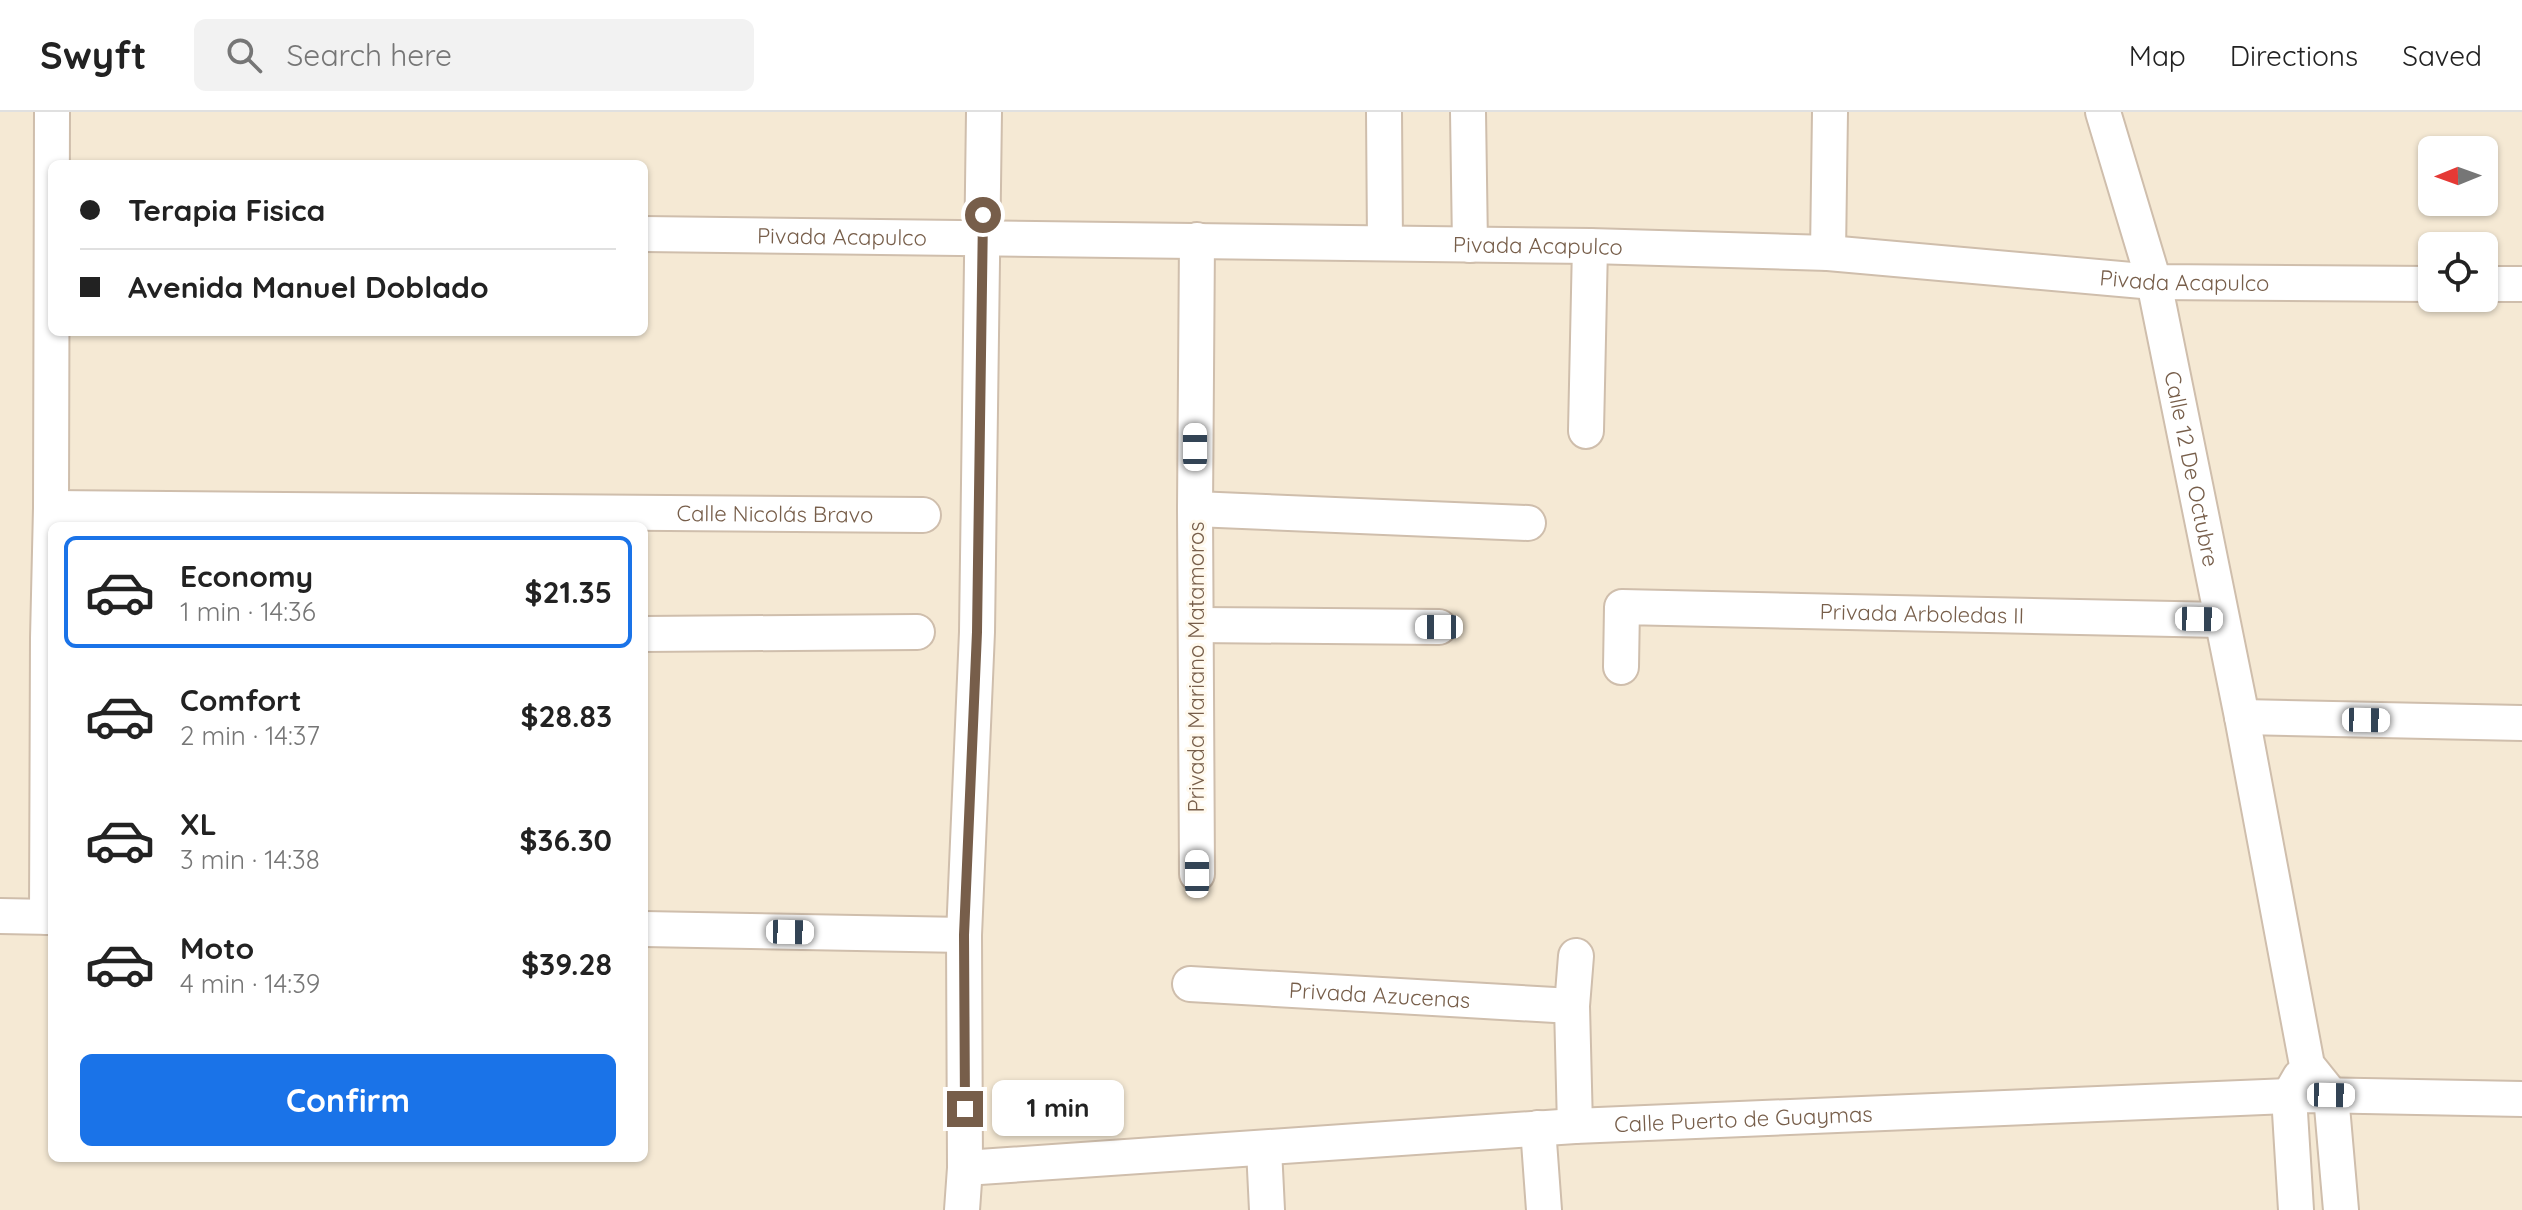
<!DOCTYPE html>
<html lang="en">
<head>
<meta charset="utf-8">
<style>
  body { margin:0; font-family:Quicksand,sans-serif; background:#f2f2f2; color:#222; height:100vh; display:flex; flex-direction:column; font-size:30px; white-space:nowrap }
  * { box-sizing:border-box; margin:0 }
  p { font-size:26px; color:#767676 }
  .icon { flex:none; width:44px; height:44px; fill:none; stroke:currentColor; stroke-width:2; stroke-linecap:round; stroke-linejoin:round }
  .map { position:relative; flex:1; overflow:hidden }
  .panel { position:absolute; left:48px; top:410px; width:600px; height:640px; display:flex; flex-direction:column; background:#fff; border-radius:12px; box-shadow:0 2px 6px #0004 }
  .panel>* { flex:none }
  .hud { position:absolute; left:48px; top:48px; width:600px; height:176px; border-radius:12px; box-shadow:0 2px 6px #0004; display:grid; align-content:center; height:176px; padding:0 32px; background:#fff }
  .needle { width:52px; rotate:269deg }
  .controls { position:absolute; left:2418px; top:24px; display:grid; gap:16px }
  .controls a { display:grid; place-items:center; width:80px; height:80px; border-radius:12px; background:#fff; box-shadow:0 2px 6px #0004; font-size:40px }
  .end { position:absolute; width:36px; height:36px; margin:-18px; border:10px solid #775e4a; background:#fff; box-shadow:0 0 0 4px #fff }
  .from { border-radius:50% }
  .bubble { position:absolute; height:56px; border-radius:12px; background:#fff; box-shadow:0 2px 6px #0004; font-size:26px; font-weight:700; line-height:56px; text-align:center }
  .car { position:absolute; width:24px; height:48px; margin:-24px -12px; border-radius:10px; box-shadow:0 0 6px 2px #0007; background:linear-gradient(#fff 24%,#345 0 40%,#fff 0 76%,#345 0 86%,#fff 0) }
  .hud b { display:flex; align-items:center; gap:28px; height:76px; font-size:30px }
  .hud b+b { border-top:2px solid #e0e0e0 }
  .hud i { width:20px; height:20px; background:#222 }
  ul { padding:14px 0 0; list-style:none }
  li { display:flex; align-items:center; gap:24px; height:112px; margin:0 16px 12px; padding:0 16px; border:4px solid transparent; border-radius:12px }
  li div { flex:1 }
  li b { display:block; font-size:30px }
  li em { font-style:normal; font-weight:700 }
  li.selected { border-color:#1a73e8 }
  li>.icon { width:72px; height:72px; stroke-width:1.5 }
  .cta { display:flex; gap:16px; margin-top:auto; padding:16px 32px }
  .cta a { flex:1; height:92px; border-radius:12px; background:#1a73e8; color:#fff; font-size:32px; font-weight:700; line-height:92px; text-align:center }
  header { display:flex; align-items:center; gap:48px; box-sizing:border-box; height:112px; padding:0 40px; background:#fff; border-bottom:2px solid #e0e0e0 }
  header strong { font-size:38px }
  nav { display:flex; gap:44px; margin-inline-start:auto; font-size:28px }
  .search { width:560px; height:72px; background:#f2f2f2; display:flex; align-items:center; gap:20px; box-sizing:border-box; padding:0 28px; border-radius:12px; color:#767676; font-size:30px }
  .map>svg:first-child { display:block }
  .residential { fill:#f5e9d4; fill-rule:evenodd }
  .lines { fill:none; stroke-linecap:round; stroke-linejoin:round }
  .street-casing { stroke:#cfbeac; stroke-width:38 }
  .street { stroke:#fff; stroke-width:34 }
  .route { stroke:#775e4a; stroke-width:10 }
  .labels { text-anchor:middle; dominant-baseline:central; stroke-width:6; stroke-linejoin:round; paint-order:stroke }
  .street-label { font-size:22px; fill:#775e4a; stroke:#fff9ed }
</style>
</head>
<body>
<header>
<strong>Swyft</strong>
<div class="search"><svg class="icon" aria-label="search" viewBox="0 0 24 24"><circle cx="10" cy="10" r="6"/><path d="M15 15l6 6"/></svg>Search here</div>
<nav><a>Map</a><a>Directions</a><a>Saved</a></nav>
</header>
<div class="map">
<svg width="2522" height="1098" viewBox="0 0 2522 1098">
  <rect width="100%" height="100%" fill="#fdf6e6"/>
  <path class="residential" d="M0,0H2522V1098H0ZM2432,38H2484V90H2432ZM52,52H644V220H52ZM2432,134H2484V186H2432ZM52,414H644V1046H52Z"/>
  <g class="lines">
    <g class="street-casing">
      <g id="street">
        <path d="M1384,0L1385,131"/>
        <path d="M1468,0L1470,133"/>
        <path id="s1" d="M2103,0L2154,170L2242,605L2307,953L2331,983L2341,1098"/>
        <path id="s2" d="M644,122L1590,134L1828,141L2154,170L2432,172"/>
        <path d="M1828,141L1830,0"/>
        <path d="M2484,172H2522"/>
        <path d="M1586,319L1590,134"/>
        <path id="s3" d="M51,396L923,403"/>
        <path d="M1195,397L1528,411"/>
        <path d="M1196,513L1439,515"/>
        <path d="M644,522L917,520"/>
        <path id="s4" d="M1621,555L1622,495L2221,508"/>
        <path d="M2242,605L2522,611"/>
        <path d="M1197,762L1195,397L1197,128"/>
        <path d="M0,804L52,805"/>
        <path d="M47,805L48,526L51,396L52,0"/>
        <path d="M644,817L964,823"/>
        <path id="s5" d="M1190,872L1572,894"/>
        <path d="M1575,1014L1572,894L1576,844"/>
        <path d="M1538,1016L1544,1098"/>
        <path d="M1264,1037L1267,1098"/>
        <path id="s6" d="M965,1056L1575,1014L2312,983L2522,987"/>
        <path d="M962,1098L965,1056L964,823L977,520L984,0"/>
        <path d="M2296,1098L2289,984L2300,965"/>
      </g>
    </g>
    <use href="#street" class="street"/>
  </g>
  <g class="lines">
    <path class="route" d="M965,997L964,823L977,520L983,103"/>
  </g>
  <g class="labels">
    <g class="street-label">
      <text stroke="none"><textPath href="#s2" startOffset="198">Pivada Acapulco</textPath></text>
      <text stroke="none"><textPath href="#s2" startOffset="894">Pivada Acapulco</textPath></text>
      <text stroke="none"><textPath href="#s2" startOffset="1542">Pivada Acapulco</textPath></text>
      <text stroke="none"><textPath href="#s1" startOffset="368">Calle 12 De Octubre</textPath></text>
      <text stroke="none"><textPath href="#s3" startOffset="724">Calle Nicolás Bravo</textPath></text>
      <text stroke="none"><textPath href="#s4" startOffset="360">Privada Arboledas II</textPath></text>
      <text transform="translate(1196 555) rotate(-90)">Privada Mariano Matamoros</text>
      <text stroke="none"><textPath href="#s5" startOffset="190">Privada Azucenas</textPath></text>
      <text stroke="none"><textPath href="#s6" startOffset="780">Calle Puerto de Guaymas</textPath></text>
    </g>
  </g>
</svg>
<div class="controls">
<a><svg class="needle" viewBox="-14 -14 28 28"><path d="M0-13l5 13h-10z" fill="#e53935"/><path d="M0 13l5-13h-10z" fill="#767676"/></svg></a>
<a><svg class="icon" aria-label="locate" viewBox="0 0 24 24"><circle cx="12" cy="12" r="6"/><path d="M12 2v4M12 18v4M2 12h4M18 12h4"/></svg></a>
</div>
<i class="end from" style="left:983px;top:103px"></i>
<i class="end" style="left:965px;top:997px"></i>
<div class="bubble" style="left:992px;top:968px;width:132px">1 min</div>
<i class="car" style="left:1195px;top:335px;rotate:0deg"></i>
<i class="car" style="left:2199px;top:507px;rotate:91deg"></i>
<i class="car" style="left:1439px;top:515px;rotate:270deg"></i>
<i class="car" style="left:2366px;top:608px;rotate:91deg"></i>
<i class="car" style="left:1197px;top:762px;rotate:0deg"></i>
<i class="car" style="left:790px;top:820px;rotate:91deg"></i>
<i class="car" style="left:2331px;top:983px;rotate:91deg"></i>
<div class="hud">
<b><i class="from"></i>Terapia Fisica</b>
<b><i></i>Avenida Manuel Doblado</b>
</div>
<section class="panel">
<ul>
<li class="selected"><svg class="icon" aria-label="car" viewBox="0 0 24 24"><path d="M5 17H2v-5l4-1 3-4h7l3 4 3 1v5h-3M9 17h6M6 11h13"/><circle cx="7" cy="17" r="2"/><circle cx="17" cy="17" r="2"/></svg><div><b>Economy</b><p>1 min · 14:36</p></div><em>$21.35</em></li>
<li><svg class="icon" aria-label="car" viewBox="0 0 24 24"><path d="M5 17H2v-5l4-1 3-4h7l3 4 3 1v5h-3M9 17h6M6 11h13"/><circle cx="7" cy="17" r="2"/><circle cx="17" cy="17" r="2"/></svg><div><b>Comfort</b><p>2 min · 14:37</p></div><em>$28.83</em></li>
<li><svg class="icon" aria-label="car" viewBox="0 0 24 24"><path d="M5 17H2v-5l4-1 3-4h7l3 4 3 1v5h-3M9 17h6M6 11h13"/><circle cx="7" cy="17" r="2"/><circle cx="17" cy="17" r="2"/></svg><div><b>XL</b><p>3 min · 14:38</p></div><em>$36.30</em></li>
<li><svg class="icon" aria-label="car" viewBox="0 0 24 24"><path d="M5 17H2v-5l4-1 3-4h7l3 4 3 1v5h-3M9 17h6M6 11h13"/><circle cx="7" cy="17" r="2"/><circle cx="17" cy="17" r="2"/></svg><div><b>Moto</b><p>4 min · 14:39</p></div><em>$39.28</em></li>
</ul>
<div class="cta"><a>Confirm</a></div>
</section>
</div>
</body>
</html>
